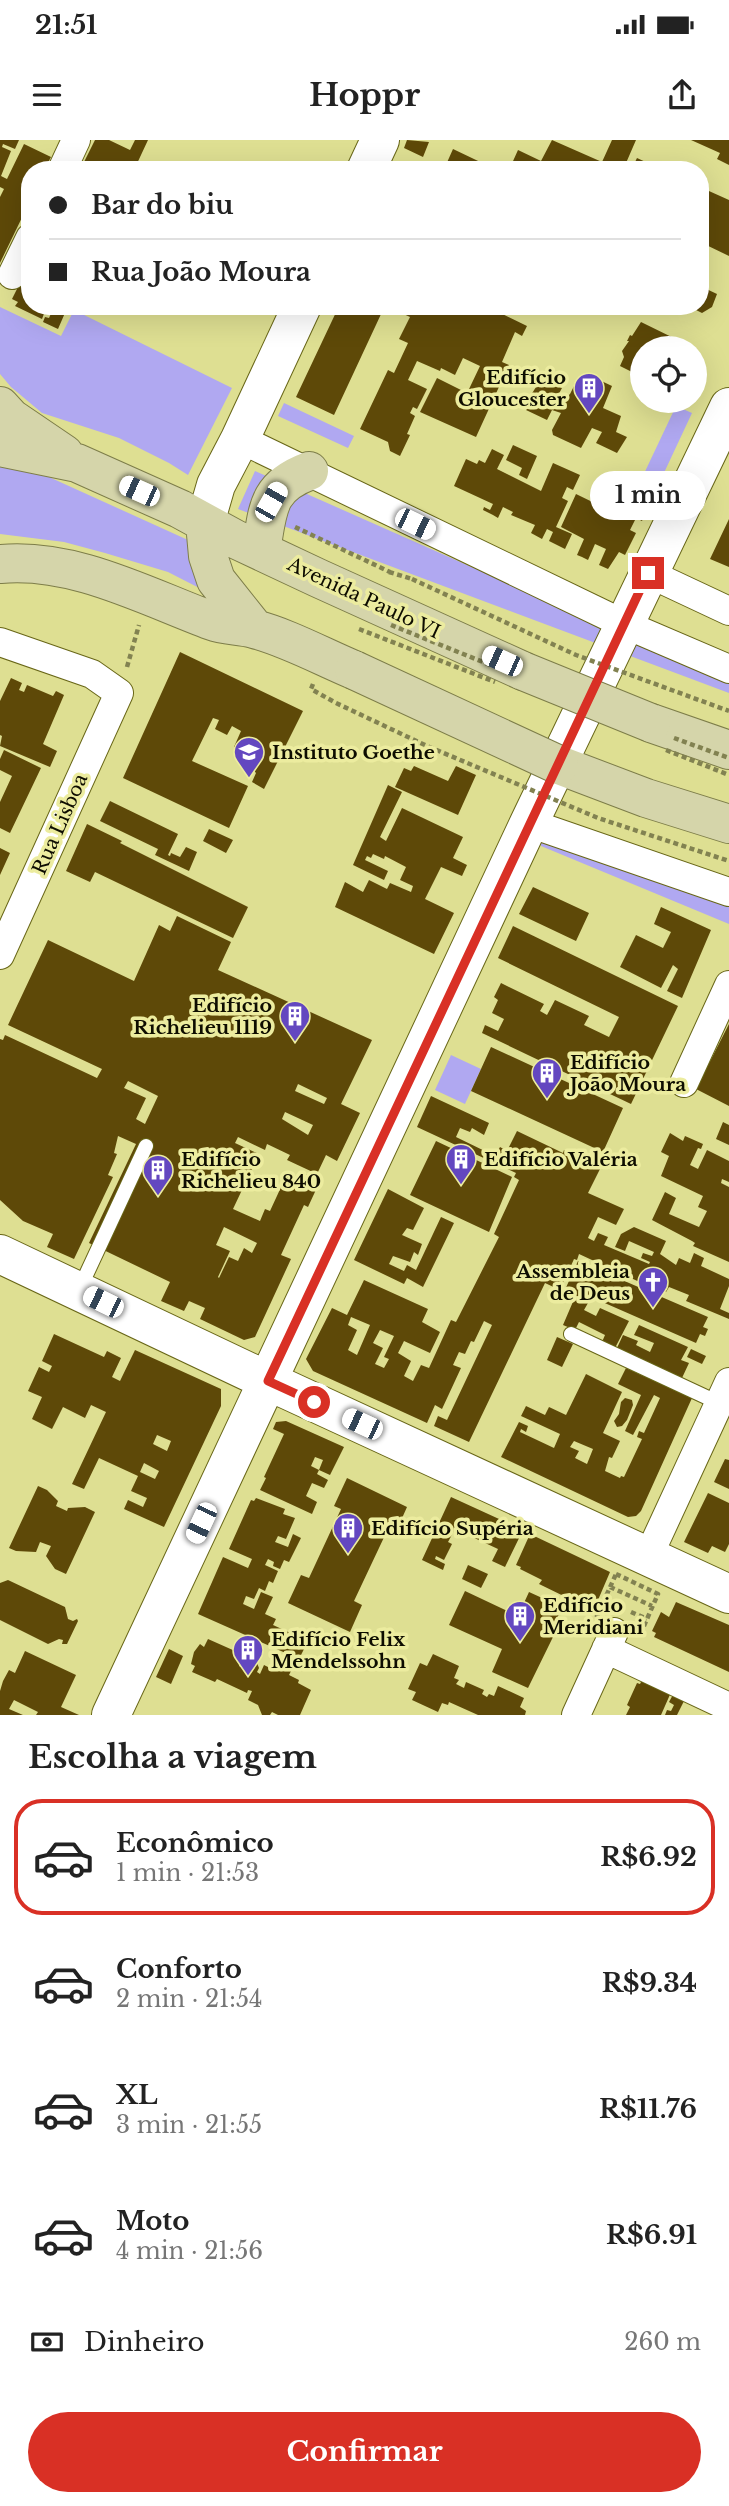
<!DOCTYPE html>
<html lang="pt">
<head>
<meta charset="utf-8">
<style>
  body { margin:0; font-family:"Libre Baskerville",serif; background:#f6f6f6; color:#222; height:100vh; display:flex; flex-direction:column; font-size:26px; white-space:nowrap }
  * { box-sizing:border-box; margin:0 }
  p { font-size:23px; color:#767676 }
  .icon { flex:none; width:38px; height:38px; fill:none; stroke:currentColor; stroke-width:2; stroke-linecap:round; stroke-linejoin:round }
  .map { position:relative; height:1575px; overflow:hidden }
  .sheet { display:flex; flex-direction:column; background:#fff; flex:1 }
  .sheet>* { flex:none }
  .top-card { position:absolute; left:21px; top:21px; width:688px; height:154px; border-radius:28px; box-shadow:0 7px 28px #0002; display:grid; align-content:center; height:154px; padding:0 28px; background:#fff }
  .tools { position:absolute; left:630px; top:196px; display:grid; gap:14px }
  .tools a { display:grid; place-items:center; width:77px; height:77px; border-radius:50%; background:#fff; box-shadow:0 7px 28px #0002; font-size:35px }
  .end { position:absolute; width:32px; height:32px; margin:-16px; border:9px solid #d93025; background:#fff; box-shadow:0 0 0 4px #fff }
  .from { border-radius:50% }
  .bubble { position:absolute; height:49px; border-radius:24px; background:#fff; box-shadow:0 7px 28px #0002; font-size:23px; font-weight:700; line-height:49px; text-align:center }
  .car { position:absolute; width:21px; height:42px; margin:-21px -10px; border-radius:9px; box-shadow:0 0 5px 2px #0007; background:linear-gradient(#fff 24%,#345 0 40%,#fff 0 76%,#345 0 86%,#fff 0) }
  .top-card b { display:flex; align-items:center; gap:24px; height:66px; font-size:26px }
  .top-card b+b { border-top:2px solid #e0e0e0 }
  .top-card i { width:18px; height:18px; background:#222 }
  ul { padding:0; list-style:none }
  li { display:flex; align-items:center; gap:21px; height:116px; margin:0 14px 10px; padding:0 14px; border:4px solid transparent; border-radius:28px }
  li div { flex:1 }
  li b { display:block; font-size:26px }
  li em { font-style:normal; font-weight:700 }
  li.current { border-color:#d93025 }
  li>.icon { width:63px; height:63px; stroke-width:1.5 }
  h2 { padding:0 28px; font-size:32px; line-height:84px }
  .pay { display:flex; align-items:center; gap:18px; height:77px; padding:0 28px; font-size:26px }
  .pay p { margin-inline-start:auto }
  .button { display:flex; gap:14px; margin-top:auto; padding:14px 28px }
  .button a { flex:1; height:80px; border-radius:42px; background:#d93025; color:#fff; font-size:28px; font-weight:700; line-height:80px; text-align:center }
  .status { display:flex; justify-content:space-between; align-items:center; height:49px; padding:0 35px; background:#fff; direction:ltr }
  .status svg { height:19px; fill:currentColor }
  header { display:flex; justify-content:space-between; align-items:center; height:91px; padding:0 28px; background:#fff; font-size:32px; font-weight:700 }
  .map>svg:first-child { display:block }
  .green { fill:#b0a8f1 }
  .building { fill:#5e4908; fill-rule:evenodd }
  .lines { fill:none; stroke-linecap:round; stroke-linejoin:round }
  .lane-casing { stroke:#686617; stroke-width:16 }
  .street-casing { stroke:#686617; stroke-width:30 }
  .secondary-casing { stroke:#686617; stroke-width:40 }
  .primary-casing { stroke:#7d7d49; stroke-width:40 }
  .path { stroke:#828251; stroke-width:4.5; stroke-dasharray:5 3.5; stroke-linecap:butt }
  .lane { stroke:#fff; stroke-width:14 }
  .street { stroke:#fff; stroke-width:28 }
  .secondary { stroke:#fff; stroke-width:38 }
  .primary { stroke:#d5d5aa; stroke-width:38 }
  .primary-bridge-casing { stroke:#7d7d49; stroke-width:40; stroke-linecap:butt }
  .path-bridge { stroke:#828251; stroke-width:4.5; stroke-dasharray:5 3.5; stroke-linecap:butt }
  .primary-bridge { stroke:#d5d5aa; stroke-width:38 }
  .route { stroke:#d93025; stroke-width:9 }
  .labels { text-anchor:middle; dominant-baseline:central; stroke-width:7; stroke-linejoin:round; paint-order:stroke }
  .poi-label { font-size:19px; font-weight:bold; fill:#0e0d00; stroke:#ecec9f; text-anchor:start }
  .street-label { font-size:19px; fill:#0e0d00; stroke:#ecec9f }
</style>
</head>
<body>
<div class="status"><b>21:51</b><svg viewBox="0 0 49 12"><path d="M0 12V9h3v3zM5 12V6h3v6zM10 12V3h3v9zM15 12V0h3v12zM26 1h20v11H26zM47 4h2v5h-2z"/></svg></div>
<header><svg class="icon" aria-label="menu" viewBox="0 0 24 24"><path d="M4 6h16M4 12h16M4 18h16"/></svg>Hoppr<svg class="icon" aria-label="share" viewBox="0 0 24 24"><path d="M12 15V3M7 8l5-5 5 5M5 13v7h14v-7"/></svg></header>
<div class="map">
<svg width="729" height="1575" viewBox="0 0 729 1575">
  <rect width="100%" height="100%" fill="#dedf92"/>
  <path class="green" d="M0,167L61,196L74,170L232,248L188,335L169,323L119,298L42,273L11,247L0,234Z
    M284,263L354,296L348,308L278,276Z
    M676,266L692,273L648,367L632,359Z
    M0,321L49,337L188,400L209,453L168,432L105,413L64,402L0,394Z
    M255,331L729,541V553L238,369Z
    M541,695L729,762V784L541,706Z
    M451,915L481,929L465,964L435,950Z"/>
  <path class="building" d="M0,0H19L15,9L3,4L2,7L11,11L1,36L7,39L24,4L51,17L44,30H30V61L0,123V57L4,49L0,47Z
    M95,0H109L130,10L135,0H148L134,30H80Z
    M407,0L429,2L423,17L404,8Z
    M552,0L602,22L612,0H636L623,30H509L518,10L541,21Z
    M691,0H729V25L717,19L720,13Z
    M453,9L497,30H450L445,27Z
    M637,18L663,30H631Z
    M700,47L729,60V116L700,102Z
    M30,137V166H47L42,179L15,166L18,162L12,159L20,143L26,146Z
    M700,146L717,154L712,167L702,173L688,166H700Z
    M48,166H68L58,189L43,182L45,177L49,178L53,169Z
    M339,166H369L382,172L334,275L296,257Z
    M399,166H486L527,186L522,196L515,192L502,222L509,225L476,297L420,272L437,238L465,252L458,266L460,268L480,226L463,218L455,235L441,228L440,231L417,221L408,240L427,249L417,269L413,267L410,273L415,276L407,294L410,295L400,316L390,311L388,302L360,289L388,230L394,233L408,203L399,199L410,177L397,171Z
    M641,182L694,208H642V237L620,226L624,217L622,211L629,201H627L630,195L632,196Z
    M595,238L612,246L603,268L621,276L616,292L627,297L617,313L596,303L602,292L592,288L581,308L553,295L552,290L561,273L552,270L547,280L526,270L533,256L531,255L541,239L562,248L556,259L561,262L570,254L577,240L581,239L592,245Z
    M513,305L537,316L527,339L519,335L522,328L506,320Z
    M492,309L504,315L497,329L541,351L553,323L580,335L573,350L567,347L562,358L568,361L556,387L572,394L565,409L549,401L553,392L547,389L542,399L531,393L535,385L511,375L513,372L503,367L498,378L493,375L483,370L484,367L490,370L493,364L454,346L466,319L477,324L479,320L485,323Z
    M608,348L648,367L642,381L636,378L630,390L636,393L625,415L619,412L608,429L599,425L606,409L595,404L588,420L582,417L577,415L584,399L561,387L576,354L611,371L614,365L603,360Z
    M729,379V427L710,419Z
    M180,512L303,571L264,649L252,642L256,633L234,607L241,591L232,586L227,595L215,589L219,580L213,578L192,621L248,646L229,688L123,638Z
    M11,538L22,543L19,550L24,552L27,545L53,556L56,551L64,555L43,604L57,611L50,627L0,606L2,596L0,595V561Z
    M4,610L41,628L10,693L0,688V662L12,636L0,630V619Z
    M414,626L448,641L456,626L476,635L458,675L395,647L404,628L411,631Z
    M388,645L402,652L380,697L386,701L402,668L463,697L453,718L467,725L462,736L441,727L425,759L454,773L434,814L335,767L345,742L363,752L369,740L387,749L390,743L411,752L413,746L400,740L406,727L385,716L384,719L373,714L371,718L367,716L365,720L388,731L384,740L353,725Z
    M110,661L178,694L168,715L170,716L171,713L180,717L186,707L197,712L189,731L155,715L158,709L100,681Z
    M87,684L122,701L120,703L248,767L233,798L95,732L90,742L66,731Z
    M209,689L233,700L226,713L203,701Z
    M0,708L10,713L0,735Z
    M533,747L589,773L576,801L519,774Z
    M661,767L711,790L682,858L667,851L678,829L673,825L661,848L620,827L636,795L663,808L671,792L654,784Z
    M177,776L231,802L218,830L372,900L341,964L360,973L337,1021L326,1015L317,1034L287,1020L290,1015L267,1004L265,1010L238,997L235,1003L259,1014L233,1069L260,1081L265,1069L270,1071L288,1032L298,1037L300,1031L320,1041L308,1067L304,1065L281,1115L291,1119L255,1197L244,1200L200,1179L205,1168L189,1161L184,1171L161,1161L170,1142L89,1103L136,1004L118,996L114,1013L117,1014L108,1035L113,1037L74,1119L47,1107L53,1094L23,1081L0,1060V899L3,900L5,895L97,938L102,929L8,885L48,800L134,841L159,785L170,791ZM128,941L158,956L145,984L136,979L146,958L124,948ZM298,944L327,958L324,964L295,951ZM285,972L313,985L308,995L282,979ZM224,1087L257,1103L252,1113L244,1108L238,1121L229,1117L219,1138L218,1137L230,1111L216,1105Z
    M513,786L678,866L631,964L482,893L485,885L498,891L504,879L492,873L498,860L494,857L501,843L544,864L540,871L547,875L555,860L589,876L584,885L609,897L619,877L498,818Z
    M729,884V966L696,949Z
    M491,907L623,968L603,1012L471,951Z
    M431,956L489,983L484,995L472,988L470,992L460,988L456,997L495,1016L500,1007L507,1011L517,991L563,1013L564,1010L601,1027L588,1053L624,1069L616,1085L598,1077L588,1098L594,1101L598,1093L608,1097L604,1105L649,1124L650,1122L641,1118L643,1113L652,1116L654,1112L629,1101L625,1111L615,1107L621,1094L634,1087L666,1101L660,1114L676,1125L679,1118L690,1123L694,1113L704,1118L701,1126L729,1139V1146L720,1169L729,1173V1179L686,1161L689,1155L669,1147L666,1152L660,1149L659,1151L579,1114L577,1120L574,1119L560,1150L545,1143L469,1302L434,1286L438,1276L447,1280L492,1185L484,1181L474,1202L471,1201L465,1214L459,1212L453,1225L461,1228L442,1269L435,1265L427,1283L313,1231L306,1219L332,1168L347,1175L364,1140L428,1169L422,1182L440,1192L430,1213L404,1201L398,1213L411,1221L404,1236L413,1241L421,1225L429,1228L451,1180L456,1182L499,1097L494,1094L519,1040L514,1037L516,1033L417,987ZM351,1177L370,1185L357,1215L348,1210L357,1190L348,1185ZM380,1190L394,1196L384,1217L389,1219L384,1228L375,1224L383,1208L373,1203Z
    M723,982L729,985V1005L716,999Z
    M670,993L683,1001L685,996L703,1004L701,1009L698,1008L690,1025L698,1029L707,1010L729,1021V1042L722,1039L721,1043L729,1047V1122L693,1106L695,1103L692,1101L652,1080L665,1052L676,1058L669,1074L699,1087L707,1071L698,1067L703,1056L661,1036L669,1016L661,1012Z
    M436,1001L512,1037L489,1092L410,1055Z
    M388,1049L424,1068L413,1090L407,1088L402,1095L422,1104L418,1115L414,1112L410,1122L393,1116L389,1124L404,1131L407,1125L416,1130L441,1077L454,1083L423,1147L407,1138L404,1144L354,1120Z
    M578,1121L708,1177L703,1187L708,1189L705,1196L700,1194L696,1203L591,1157L590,1160L564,1152Z
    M575,1157L588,1163L584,1170L596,1176L600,1168L629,1181L615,1208L602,1202L605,1195L579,1182L575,1190L563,1185Z
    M639,1185L688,1207L681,1220L689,1223L682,1238L617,1208L623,1195L638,1201L636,1205L650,1212L654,1203L634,1195Z
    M54,1194L104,1217L107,1211L121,1218L112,1237L120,1241L135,1210L221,1249V1266L164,1387L124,1369L128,1360L143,1367L147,1358L131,1351L138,1336L99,1318L84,1349L72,1344L106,1272L91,1265L85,1278L63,1267L52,1289L32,1279L42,1257L28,1251L39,1227L49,1232L52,1226L42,1221ZM157,1295L171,1301L167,1311L153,1304ZM144,1323L159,1331L155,1339L140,1332Z
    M557,1197L573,1204L562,1227L547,1220Z
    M691,1209L706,1216L702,1224L687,1217Z
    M626,1228L692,1258L641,1371L636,1376L628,1377L501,1317L519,1282L528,1286L526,1292L521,1289L520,1292L554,1308L560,1294L521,1276L526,1266L545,1275L549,1267L566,1275L586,1234L622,1252L603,1293L620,1301L612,1318L609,1317L605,1331L620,1338L621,1336L624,1337L642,1299L637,1297L639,1291L644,1293L660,1258L654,1255L633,1295L625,1291L641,1255L618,1244ZM574,1301L593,1309L587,1324L575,1318L579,1311L570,1307Z
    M625,1258L632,1260L633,1265L627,1280L622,1286L617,1287L614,1281L619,1274L621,1262Z
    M286,1281L344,1307L330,1335L319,1330L323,1320L315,1317L311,1326L319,1330L317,1334L328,1340L324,1348L312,1343L306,1356L317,1362L312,1374L260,1350L266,1338L264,1337L284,1294L273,1289L276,1282Z
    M725,1319L729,1320V1349L714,1342Z
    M347,1338L407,1367L395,1394L387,1391L354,1461L362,1465L350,1492L288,1463L301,1435L309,1438L341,1369L334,1366Z
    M38,1346L47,1350L58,1361L56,1366L67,1371L68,1368L85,1367L95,1372L66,1434L55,1429L46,1416L51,1406L40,1402L36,1412L16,1411L9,1408Z
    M708,1353L729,1363V1404L725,1412L712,1406L708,1413L684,1402Z
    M451,1357L523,1390L505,1427L492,1421L498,1409L455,1389L448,1402L452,1404L444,1420L436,1416L435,1419L445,1424L443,1430L422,1420Z
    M256,1358L285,1369L283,1374L295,1378L286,1399L278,1396L275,1402L288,1407L293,1394L301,1398L289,1422L284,1420L280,1429L273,1426L274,1422L268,1419L265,1425L278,1431L273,1443L269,1441L265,1451L259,1448L254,1459L246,1456L243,1464L254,1469L261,1452L273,1457L265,1474L276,1479L273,1485L308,1501L299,1519L198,1474L223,1417L248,1428L252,1419L229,1409L251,1360L254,1361Z
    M530,1394L610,1432L598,1460L585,1454L580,1464L539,1444L542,1440L520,1429L521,1427L516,1425Z
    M468,1425L488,1434L481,1448L462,1439Z
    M8,1440L65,1467L68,1479L73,1481L77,1479L78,1481L67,1504H62L63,1500L59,1499L48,1504L0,1480V1443Z
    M465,1451L518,1476L529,1452L562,1467L551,1492L553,1497L528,1548L492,1532L502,1509L449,1485Z
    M676,1462L729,1485V1532L654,1497L656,1493L652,1491L661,1472L669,1477Z
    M208,1499L244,1515L239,1526L241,1527L244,1521L249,1519L254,1520L257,1523L259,1528L257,1532L260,1534L264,1525L274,1530L282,1526L291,1531L289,1535L299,1540L298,1543L311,1550L300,1575H278L272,1572L270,1575H262L258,1565L248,1560L252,1551L248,1550L247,1553L217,1539L215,1542L192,1532L195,1526L191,1524L194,1512L200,1504L204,1507Z
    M169,1509L183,1516L171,1544L156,1537Z
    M25,1511L76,1535L61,1567L79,1575H36L38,1572L14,1560L9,1569L23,1575H0V1551L3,1541L9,1530L15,1533Z
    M433,1514L459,1526L454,1538L459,1540L456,1544L464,1548L466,1542L484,1550L482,1554L487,1557L489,1554L494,1556L498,1546L524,1558L520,1567L526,1571L525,1575H478L449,1562L448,1565L442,1563L438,1572L412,1560L416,1552L408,1549L420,1523L427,1526Z
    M644,1536L672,1550L661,1575H626L630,1567L627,1565L637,1543L640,1544Z
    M675,1551L686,1557L677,1575H665L667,1570L671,1571L674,1565L669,1562Z"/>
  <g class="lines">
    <g class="lane-casing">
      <path id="lane" d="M79,1150L146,1006
        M571,1194L719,1263"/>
    </g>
    <g class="street-casing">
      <path id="street" d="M62,30L76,0
        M12,135L30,98
        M240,299L624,484L729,529
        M648,433L729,471
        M0,502L92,534L119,553L0,815
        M529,683L729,752
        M684,943L729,845
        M648,1417L729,1242
        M606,1509L729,1567
        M576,1575L614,1492"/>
    </g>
    <g class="secondary-casing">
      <path id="secondary" d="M366,30L380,0
        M205,383L216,345L240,299L302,166
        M0,1114L268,1241L729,1454
        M111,1575L529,683L729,267"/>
    </g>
    <g class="primary-casing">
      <path id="primary" d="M0,266L11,278L64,314
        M0,307L77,323L180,369L235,399L318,438L523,531
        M205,383L208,416L216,440L255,489
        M261,411C268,370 266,347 309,331
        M0,424C73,417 145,456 212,481C225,486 240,485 254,489C286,497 323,517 354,530
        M651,583L729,610
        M559,625L646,658L729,684"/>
    </g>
    <path class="path" d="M295,387L390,432
      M389,432L412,439
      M127,527L139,485
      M313,544L311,549L336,563
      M616,1434L658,1454L640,1495L597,1476Z
      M610,1447L652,1466
      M631,1472L647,1479"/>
    <use href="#lane" class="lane"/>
    <use href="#street" class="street"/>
    <use href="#secondary" class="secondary"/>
    <use href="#primary" class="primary"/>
    <g class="primary-bridge-casing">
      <path id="primary-bridge" d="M354,530L559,625
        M523,531L651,583"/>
    </g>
    <path class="path-bridge" d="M412,439L576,515L729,571
      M391,485L493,526
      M359,489L495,542
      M336,563L427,606L598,678L729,721
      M674,598L729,618
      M666,610L729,635"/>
    <use href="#primary-bridge" class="primary-bridge"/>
  </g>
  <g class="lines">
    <path class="route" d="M314,1262L268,1241L648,433"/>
  </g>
  <defs>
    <g id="building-pin" transform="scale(1.575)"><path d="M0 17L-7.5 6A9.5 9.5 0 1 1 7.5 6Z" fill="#6347c0" stroke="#ecec9f"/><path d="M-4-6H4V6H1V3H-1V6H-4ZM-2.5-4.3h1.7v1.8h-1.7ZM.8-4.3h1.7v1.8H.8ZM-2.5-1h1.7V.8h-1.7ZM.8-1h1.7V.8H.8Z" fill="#fff"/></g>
    <g id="school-pin" transform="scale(1.575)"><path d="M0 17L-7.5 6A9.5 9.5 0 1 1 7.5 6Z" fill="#6347c0" stroke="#ecec9f"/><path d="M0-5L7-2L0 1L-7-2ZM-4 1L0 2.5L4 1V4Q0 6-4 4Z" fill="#fff"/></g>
    <g id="church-pin" transform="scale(1.575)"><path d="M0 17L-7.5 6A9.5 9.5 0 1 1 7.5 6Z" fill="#6347c0" stroke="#ecec9f"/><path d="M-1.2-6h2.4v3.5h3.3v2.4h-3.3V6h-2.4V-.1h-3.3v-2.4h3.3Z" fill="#fff"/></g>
  </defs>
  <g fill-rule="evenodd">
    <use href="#building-pin" x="589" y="248"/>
    <use href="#school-pin" x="249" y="612"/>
    <use href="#building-pin" x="295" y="876"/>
    <use href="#building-pin" x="547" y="933"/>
    <use href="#building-pin" x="461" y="1019"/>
    <use href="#building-pin" x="158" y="1030"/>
    <use href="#church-pin" x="653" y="1142"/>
    <use href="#building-pin" x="348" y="1388"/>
    <use href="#building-pin" x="520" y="1476"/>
    <use href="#building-pin" x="248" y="1510"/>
  </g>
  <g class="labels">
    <g class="poi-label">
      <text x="566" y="237" text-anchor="end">Edifício<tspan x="566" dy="22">Gloucester</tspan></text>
      <text x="272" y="612">Instituto Goethe</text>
      <text x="272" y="865" text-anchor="end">Edifício<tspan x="272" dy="22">Richelieu 1119</tspan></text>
      <text x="570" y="922">Edifício<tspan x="570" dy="22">João Moura</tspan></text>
      <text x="181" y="1019">Edifício<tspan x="181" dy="22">Richelieu 840</tspan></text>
      <text x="484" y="1019">Edifício Valéria</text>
      <text x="630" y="1131" text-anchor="end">Assembleia<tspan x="630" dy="22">de Deus</tspan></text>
      <text x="371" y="1388">Edifício Supéria</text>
      <text x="543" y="1465">Edifício<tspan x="543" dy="22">Meridiani</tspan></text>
      <text x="271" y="1499">Edifício Felix<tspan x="271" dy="22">Mendelssohn</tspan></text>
    </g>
    <g class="street-label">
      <text transform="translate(364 458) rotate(25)">Avenida Paulo VI</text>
      <text transform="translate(60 684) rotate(-66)">Rua Lisboa</text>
    </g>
  </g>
</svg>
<div class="tools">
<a><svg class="icon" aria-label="locate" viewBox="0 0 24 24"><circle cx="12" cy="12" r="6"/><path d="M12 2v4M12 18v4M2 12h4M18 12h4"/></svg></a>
</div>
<i class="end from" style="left:314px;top:1262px"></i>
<i class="end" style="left:648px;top:433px"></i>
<div class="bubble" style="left:590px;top:331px;width:116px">1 min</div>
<i class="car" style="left:139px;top:351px;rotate:294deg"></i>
<i class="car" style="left:271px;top:362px;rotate:30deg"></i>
<i class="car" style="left:415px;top:384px;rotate:116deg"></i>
<i class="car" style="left:502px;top:521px;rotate:294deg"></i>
<i class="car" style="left:103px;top:1162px;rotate:296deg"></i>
<i class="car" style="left:362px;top:1284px;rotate:295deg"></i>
<i class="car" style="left:201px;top:1383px;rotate:205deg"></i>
<div class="top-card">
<b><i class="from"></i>Bar do biu</b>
<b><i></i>Rua João Moura</b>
</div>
</div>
<section class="sheet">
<h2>Escolha a viagem</h2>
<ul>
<li class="current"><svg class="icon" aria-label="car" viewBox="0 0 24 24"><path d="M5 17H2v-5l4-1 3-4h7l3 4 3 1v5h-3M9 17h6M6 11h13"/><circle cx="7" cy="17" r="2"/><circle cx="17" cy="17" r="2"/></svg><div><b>Econômico</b><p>1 min · 21:53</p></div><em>R$6.92</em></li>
<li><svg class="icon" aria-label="car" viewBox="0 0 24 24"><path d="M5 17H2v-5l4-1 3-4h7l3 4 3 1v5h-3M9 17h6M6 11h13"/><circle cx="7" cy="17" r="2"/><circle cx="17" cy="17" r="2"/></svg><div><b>Conforto</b><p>2 min · 21:54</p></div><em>R$9.34</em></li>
<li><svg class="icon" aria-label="car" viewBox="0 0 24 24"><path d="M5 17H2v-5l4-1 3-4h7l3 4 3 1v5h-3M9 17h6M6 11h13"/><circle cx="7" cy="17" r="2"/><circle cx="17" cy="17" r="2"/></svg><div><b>XL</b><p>3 min · 21:55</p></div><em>R$11.76</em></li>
<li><svg class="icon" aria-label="car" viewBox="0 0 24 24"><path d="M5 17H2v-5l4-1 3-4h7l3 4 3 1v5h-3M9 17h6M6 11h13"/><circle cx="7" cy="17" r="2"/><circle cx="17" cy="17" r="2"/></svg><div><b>Moto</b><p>4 min · 21:56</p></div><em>R$6.91</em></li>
</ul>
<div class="pay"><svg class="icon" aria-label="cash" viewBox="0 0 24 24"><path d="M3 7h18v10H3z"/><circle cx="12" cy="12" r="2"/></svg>Dinheiro<p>260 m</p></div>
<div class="button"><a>Confirmar</a></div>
</section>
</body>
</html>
